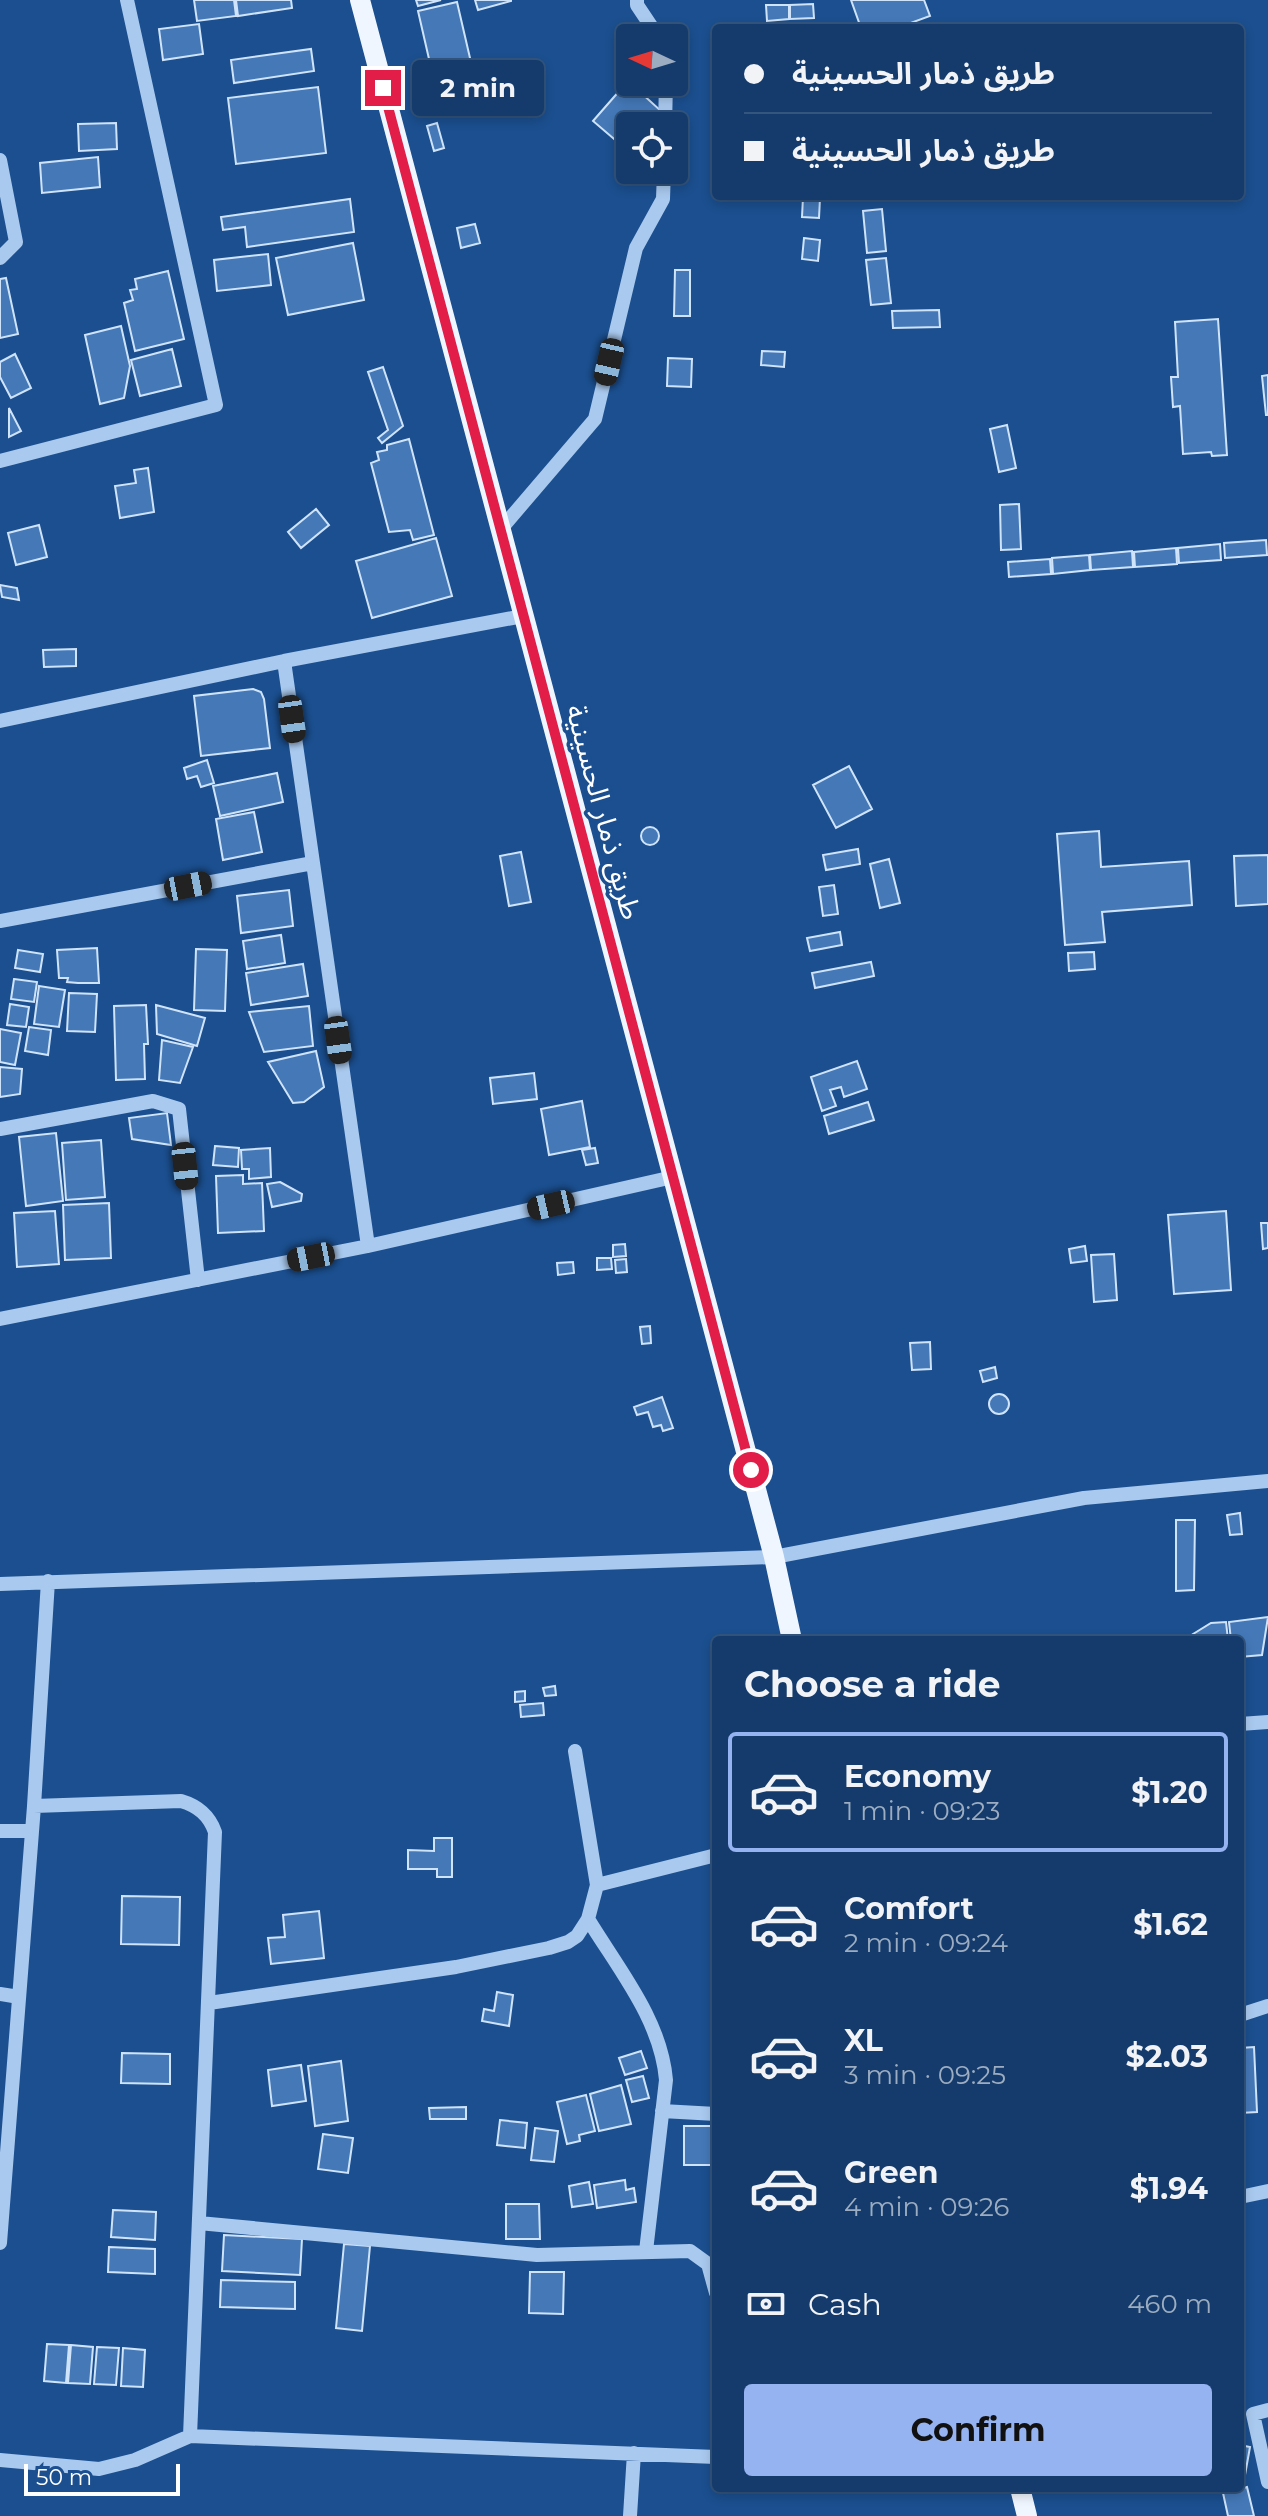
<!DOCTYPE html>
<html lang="en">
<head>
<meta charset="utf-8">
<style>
  body { margin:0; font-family:Montserrat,"Noto Sans Arabic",sans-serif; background:#214673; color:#f1f3f6; height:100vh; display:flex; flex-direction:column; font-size:30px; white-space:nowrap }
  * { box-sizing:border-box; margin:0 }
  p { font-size:26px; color:#9dadc1 }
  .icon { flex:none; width:44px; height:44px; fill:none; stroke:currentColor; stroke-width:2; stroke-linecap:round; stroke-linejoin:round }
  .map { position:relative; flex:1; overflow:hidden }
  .side { position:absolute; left:712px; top:1636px; width:532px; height:856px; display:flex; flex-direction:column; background:#143b6b; border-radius:8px; box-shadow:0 4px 12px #0003,0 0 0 2px #33557e }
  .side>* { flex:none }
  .hud { position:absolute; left:712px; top:24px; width:532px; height:176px; border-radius:8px; box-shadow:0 4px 12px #0003,0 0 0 2px #33557e; display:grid; align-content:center; height:176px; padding:0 32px; background:#143b6b }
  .needle { width:52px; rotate:274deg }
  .buttons { position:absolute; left:616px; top:24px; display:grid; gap:16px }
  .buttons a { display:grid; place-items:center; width:72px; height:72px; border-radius:8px; background:#143b6b; box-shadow:0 4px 12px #0003,0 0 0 2px #33557e; font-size:40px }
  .scale { position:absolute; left:24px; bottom:20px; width:156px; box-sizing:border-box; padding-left:8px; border:4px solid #fff; border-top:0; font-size:22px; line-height:28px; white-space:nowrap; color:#fff; -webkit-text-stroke:6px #1b4f8f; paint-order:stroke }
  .end { position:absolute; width:36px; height:36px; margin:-18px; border:10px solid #e11d48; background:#fff; box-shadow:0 0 0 4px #fff }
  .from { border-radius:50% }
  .bubble { position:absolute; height:56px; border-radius:8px; background:#143b6b; box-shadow:0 4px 12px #0003,0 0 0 2px #33557e; font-size:26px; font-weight:700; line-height:56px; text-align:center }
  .car { position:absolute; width:24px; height:48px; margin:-24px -12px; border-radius:10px; box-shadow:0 0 6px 2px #0007; background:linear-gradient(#222 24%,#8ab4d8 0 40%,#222 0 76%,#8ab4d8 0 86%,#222 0) }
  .hud b { display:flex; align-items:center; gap:28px; height:76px; font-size:30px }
  .hud b+b { border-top:2px solid #33557e }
  .hud i { width:20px; height:20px; background:#f1f3f6 }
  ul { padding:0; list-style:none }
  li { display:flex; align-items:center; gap:24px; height:120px; margin:0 16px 12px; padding:0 16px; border:4px solid transparent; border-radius:8px }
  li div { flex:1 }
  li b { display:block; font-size:30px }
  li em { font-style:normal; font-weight:700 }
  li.selected { border-color:#95b2f1 }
  li>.icon { width:72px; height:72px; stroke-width:1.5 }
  h2 { padding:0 32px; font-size:36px; line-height:96px }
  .pay { display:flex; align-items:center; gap:20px; height:88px; padding:0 32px; font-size:30px }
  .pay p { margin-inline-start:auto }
  .primary-button { display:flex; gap:16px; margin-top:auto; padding:16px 32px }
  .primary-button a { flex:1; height:92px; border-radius:8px; background:#95b2f1; color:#111; font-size:32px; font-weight:700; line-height:92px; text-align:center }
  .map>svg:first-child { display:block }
  .building { fill:#4478b7; stroke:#cfe3fa; stroke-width:2 }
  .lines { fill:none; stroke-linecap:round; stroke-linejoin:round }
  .minor { stroke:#a9c9ee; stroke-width:14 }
  .major { stroke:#f0f6ff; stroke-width:20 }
  .route { stroke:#e11d48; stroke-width:10 }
  .labels { text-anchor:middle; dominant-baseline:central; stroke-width:7; stroke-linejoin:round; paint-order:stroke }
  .street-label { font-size:28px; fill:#fff; stroke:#1b4f8f }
</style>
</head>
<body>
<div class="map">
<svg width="1268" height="2516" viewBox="0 0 1268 2516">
  <rect width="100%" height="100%" fill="#1b4f8f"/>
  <path class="building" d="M194,0H234L236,16L197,21Z
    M236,0H291L292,8L238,16Z
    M416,0H441L418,6Z
    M475,0H511V1L478,10Z
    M851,0H924L930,16L897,28H861Z
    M457,2L473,71L459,102L440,107L418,11Z
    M813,4L814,18L790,19V5Z
    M766,5H789V19L767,21Z
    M199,24L203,54L163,60L159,29Z
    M311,49L314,71L234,83L231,60Z
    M628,81L661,111L648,126H630V146L627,150L593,121Z
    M318,87L326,153L236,164L228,98Z
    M116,123L117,149L79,151L78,124Z
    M437,123L444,148L434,151L427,126Z
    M98,157L100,187L42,193L40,163Z
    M861,196H882V198L861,200Z
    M803,197L820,198L819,218L802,217Z
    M350,199L354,232L247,247L245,227L223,230L221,217Z
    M882,209L886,251L867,253L863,211Z
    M475,224L480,243L461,248L457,228Z
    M804,238L820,240L818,261L802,259Z
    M353,243L364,300L288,315L276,258Z
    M268,254L271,285L217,291L214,260Z
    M886,258L891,303L871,305L866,260Z
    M675,270H690V316H674Z
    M168,271L184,339L135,351L124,303L133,300L130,290L137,289L135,279Z
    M6,278L18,334L0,338V279Z
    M939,310L940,327L893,328L892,311Z
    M1218,319L1227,455L1212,456L1211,452L1183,454L1180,406L1173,407L1171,377H1178L1175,322Z
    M121,326L130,366L124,398L100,404L85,335Z
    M172,349L181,386L140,396L131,360Z
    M762,351L785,352L784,367L761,365Z
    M15,354L31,388L11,398L0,377V362Z
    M668,358L692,359L691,387L667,386Z
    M383,367L403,426L382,443L378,438L388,430L368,372Z
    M1268,375V415H1266L1262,376Z
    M9,408L21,431L9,437Z
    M1007,425L1016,468L999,472L990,429Z
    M409,439L434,535L413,540L410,530L389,532L371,463L379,460L377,452L387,450V445Z
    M148,468L154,512L120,518L115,486L136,483L134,470Z
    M1019,504L1021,549L1001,550L1000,505Z
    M316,509L329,525L301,548L288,532Z
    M39,525L47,557L16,565L8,533Z
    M436,538L452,596L372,618L356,561Z
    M1266,540L1267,555L1225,558L1224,543Z
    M1220,544L1221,560L1179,563L1178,548Z
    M1176,548L1177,564L1135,567L1134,552Z
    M1132,551L1133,567L1091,570L1090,555Z
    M1089,555L1090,570L1053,574L1052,558Z
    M1050,559L1051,574L1009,577L1008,562Z
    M0,585L17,588L19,600L2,597Z
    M76,649V666L44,667L43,650Z
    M253,689L261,692L264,699L270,748L201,756L194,696Z
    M207,760L214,783L201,787L197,776L187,779L184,768Z
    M849,766L872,809L836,828L813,785Z
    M277,773L283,802L220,816L213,786Z
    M254,812L262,852L223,860L216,819Z
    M641 836a9 9 0 1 1 18 0a9 9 0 1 1-18 0Z
    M1099,831L1101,867L1189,861L1192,905L1102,912L1105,942L1065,945L1057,834Z
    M858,849L860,864L826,870L823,855Z
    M521,852L531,902L509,906L500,856Z
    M1268,855V904L1236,906L1234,856Z
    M889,859L900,903L880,908L870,864Z
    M834,885L838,914L823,916L819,887Z
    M289,890L293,926L241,933L237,896Z
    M840,932L842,945L810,951L807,938Z
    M281,935L285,963L247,969L243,941Z
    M97,948L99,983H78L67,982L68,978H59L57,950Z
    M196,949L227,950L225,1011L194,1010Z
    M18,950L43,954L40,972L15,968Z
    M1094,952L1095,969L1069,971L1068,953Z
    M871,962L874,976L815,988L812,973Z
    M303,964L308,996L251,1005L246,973Z
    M14,979L37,982L34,1002L11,999Z
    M39,986L65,990L59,1027L34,1024Z
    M69,993L97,994L95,1032L67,1031Z
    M10,1004L29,1007L26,1027L7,1025Z
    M146,1005L148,1044H144L145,1079L116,1080L114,1006Z
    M156,1005L205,1018L197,1046L157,1034Z
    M309,1006L313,1046L264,1052L249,1012Z
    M29,1027L51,1030L48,1055L25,1051Z
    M0,1029L21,1033L15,1065L0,1062Z
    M162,1040L193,1047L180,1083L159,1080Z
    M316,1051L324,1087L304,1102L293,1103L268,1062Z
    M857,1061L867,1089L844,1097L841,1087L830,1090L836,1106L822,1111L811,1077Z
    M0,1067L22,1069L20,1094L0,1097Z
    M534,1073L537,1099L493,1104L490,1078Z
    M582,1101L590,1147L549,1155L541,1109Z
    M868,1102L874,1120L829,1134L824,1116Z
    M167,1113L171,1145L132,1139L129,1118Z
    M56,1133L63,1201L26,1206L19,1137Z
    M101,1140L105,1197L66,1200L62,1143Z
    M215,1146L239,1148L238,1167L213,1165Z
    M270,1148L271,1177L249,1179V1169H242L241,1150Z
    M595,1148L598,1163L586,1165L582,1150Z
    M243,1175V1184L262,1183L264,1231L218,1233L216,1176Z
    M280,1182L302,1194L301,1201L272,1207L267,1184Z
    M109,1203L111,1258L65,1260L63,1205Z
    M55,1211L59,1264L17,1267L14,1213Z
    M1226,1211L1231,1290L1174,1294L1168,1215Z
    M1261,1223H1268V1248L1263,1249Z
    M625,1244L626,1256L613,1257V1245Z
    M1085,1246L1087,1261L1071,1263L1069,1249Z
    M1114,1254L1117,1300L1094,1302L1091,1255Z
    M597,1258H611L612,1269L597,1270Z
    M626,1259L627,1272L616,1273L615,1260Z
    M573,1262L574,1273L558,1275L557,1263Z
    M650,1326L651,1343L642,1344L640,1327Z
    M930,1342L931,1369L912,1370L910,1343Z
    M995,1367L997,1378L983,1382L980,1371Z
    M989 1404a10 10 0 1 1 20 0a10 10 0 1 1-20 0Z
    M662,1397L673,1428L663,1431L661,1425L653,1427L648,1412L637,1415L634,1407Z
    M1240,1513L1242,1534L1230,1535L1227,1515Z
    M1176,1520H1195L1194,1590L1176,1591Z
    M1268,1617L1262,1655L1240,1657V1640H1231L1229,1622Z
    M1226,1622L1228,1640L1185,1639L1211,1623Z
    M555,1686L556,1695L545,1696L543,1688Z
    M525,1691V1701L515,1702V1692Z
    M543,1703L544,1715L521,1717L520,1705Z
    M434,1838H452V1877H437V1869H408V1850L434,1851Z
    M122,1896L180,1897L179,1945L121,1944Z
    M319,1911L324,1958L271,1964L268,1938L285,1937L283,1915Z
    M497,1992L513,1995L509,2026L482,2021L484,2009L494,2011Z
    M1254,2047L1257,2112L1240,2113V2048Z
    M641,2051L647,2068L625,2075L619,2058Z
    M122,2053L170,2054V2084L121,2083Z
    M341,2061L348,2121L315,2126L308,2066Z
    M301,2065L306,2101L272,2106L268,2070Z
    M643,2076L649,2098L632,2102L626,2080Z
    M621,2085L631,2124L599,2131L590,2094Z
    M586,2095L595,2131L579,2135L580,2141L567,2144L557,2102Z
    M466,2107V2119H430L429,2108Z
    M500,2120L527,2123L525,2148L497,2145Z
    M684,2126H716V2165H684Z
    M535,2128L558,2131L554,2162L531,2160Z
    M323,2134L353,2138L348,2173L318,2169Z
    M625,2180L626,2190L634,2188L636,2202L597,2208L594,2185Z
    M589,2182L593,2204L572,2207L569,2186Z
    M506,2204H539L540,2239H506Z
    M113,2210L156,2212L155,2240L111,2237Z
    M224,2235L302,2239L300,2275L222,2271Z
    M344,2244L370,2246L362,2331L336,2328Z
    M109,2247L155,2249V2274L108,2272Z
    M530,2272H564L563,2314L529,2313Z
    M221,2280L295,2282V2309L220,2307Z
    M47,2344L69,2345L66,2383L44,2381Z
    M71,2345L93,2347L90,2384L68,2383Z
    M97,2347L119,2348L116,2385L94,2384Z
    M123,2348L145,2350L143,2387L121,2386Z
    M1240,2445L1250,2447L1245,2475L1240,2474Z
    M1247,2487L1254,2516H1228L1223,2493Z"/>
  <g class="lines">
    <path class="minor" d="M637,0V5L659,38
      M665,126L666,82
      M0,160L16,242L0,258
      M0,461L216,405L127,0
      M500,530L595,419L636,248L663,199L664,170
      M284,661L368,1246L673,1177
      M0,721L284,661L523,616
      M0,921L313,863
      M0,1129L153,1101L179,1109L198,1280
      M0,1319L368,1246
      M0,1584L774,1557L1084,1498L1268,1481
      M1240,1724L1268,1722
      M34,1806L181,1801C198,1806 209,1815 215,1832L190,2436
      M0,1831H32
      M597,1885L716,1855
      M588,1919C619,1970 661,2020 666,2080L646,2251
      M0,1994L19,1997
      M209,2003L456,1967L549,1948L568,1942L577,1936L588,1919L597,1885L575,1751
      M1240,2015L1268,2006
      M662,2111L716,2114
      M1240,2197L1268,2191
      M199,2223L537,2255L690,2251L708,2264L716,2293
      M0,2243L34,1806L48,1581
      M1268,2410L1253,2414L1268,2482
      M0,2460L99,2469L135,2460L190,2436L716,2457
      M630,2516L634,2453"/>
    <path class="major" d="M360,0L774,1557L792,1640
      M1020,2488L1027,2516"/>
  </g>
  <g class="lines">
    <path class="route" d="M383,88L751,1470"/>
  </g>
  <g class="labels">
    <g class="street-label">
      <text transform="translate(604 812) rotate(75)">طريق ذمار الحسينية</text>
    </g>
  </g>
</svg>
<div class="buttons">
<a><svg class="needle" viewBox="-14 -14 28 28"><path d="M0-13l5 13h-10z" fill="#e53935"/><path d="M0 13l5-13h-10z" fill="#9dadc1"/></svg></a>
<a><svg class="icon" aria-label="locate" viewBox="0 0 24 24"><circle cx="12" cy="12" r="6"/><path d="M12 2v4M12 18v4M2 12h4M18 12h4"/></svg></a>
</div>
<div class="scale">50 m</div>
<i class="end from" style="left:751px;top:1470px"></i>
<i class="end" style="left:383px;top:88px"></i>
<div class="bubble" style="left:412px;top:60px;width:132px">2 min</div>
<i class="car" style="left:609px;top:362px;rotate:193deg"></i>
<i class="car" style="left:292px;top:719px;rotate:172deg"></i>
<i class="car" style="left:188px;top:886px;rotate:79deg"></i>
<i class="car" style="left:338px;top:1040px;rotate:172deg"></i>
<i class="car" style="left:185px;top:1166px;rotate:174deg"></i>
<i class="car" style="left:551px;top:1205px;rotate:257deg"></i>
<i class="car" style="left:311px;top:1257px;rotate:259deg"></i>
<div class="hud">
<b><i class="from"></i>طريق ذمار الحسينية</b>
<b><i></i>طريق ذمار الحسينية</b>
</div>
<section class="side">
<h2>Choose a ride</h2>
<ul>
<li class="selected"><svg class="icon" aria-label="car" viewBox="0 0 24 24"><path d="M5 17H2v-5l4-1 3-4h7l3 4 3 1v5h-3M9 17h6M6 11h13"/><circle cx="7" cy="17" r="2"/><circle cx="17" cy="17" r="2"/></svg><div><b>Economy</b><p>1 min · 09:23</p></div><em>$1.20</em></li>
<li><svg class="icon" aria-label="car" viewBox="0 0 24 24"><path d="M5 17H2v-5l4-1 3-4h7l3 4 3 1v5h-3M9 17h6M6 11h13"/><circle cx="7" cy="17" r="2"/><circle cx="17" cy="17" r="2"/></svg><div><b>Comfort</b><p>2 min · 09:24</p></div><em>$1.62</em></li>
<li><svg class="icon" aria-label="car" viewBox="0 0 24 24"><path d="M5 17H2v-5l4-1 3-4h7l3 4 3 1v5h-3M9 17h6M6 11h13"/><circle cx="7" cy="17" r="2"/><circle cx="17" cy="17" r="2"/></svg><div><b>XL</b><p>3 min · 09:25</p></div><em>$2.03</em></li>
<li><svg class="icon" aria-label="car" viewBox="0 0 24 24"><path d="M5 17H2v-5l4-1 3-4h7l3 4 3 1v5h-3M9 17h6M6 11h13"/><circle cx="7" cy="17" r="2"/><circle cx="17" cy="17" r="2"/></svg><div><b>Green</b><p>4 min · 09:26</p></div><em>$1.94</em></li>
</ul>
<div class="pay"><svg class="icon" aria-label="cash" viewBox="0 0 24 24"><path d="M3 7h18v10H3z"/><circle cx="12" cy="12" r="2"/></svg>Cash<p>460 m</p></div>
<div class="primary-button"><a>Confirm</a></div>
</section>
</div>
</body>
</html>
